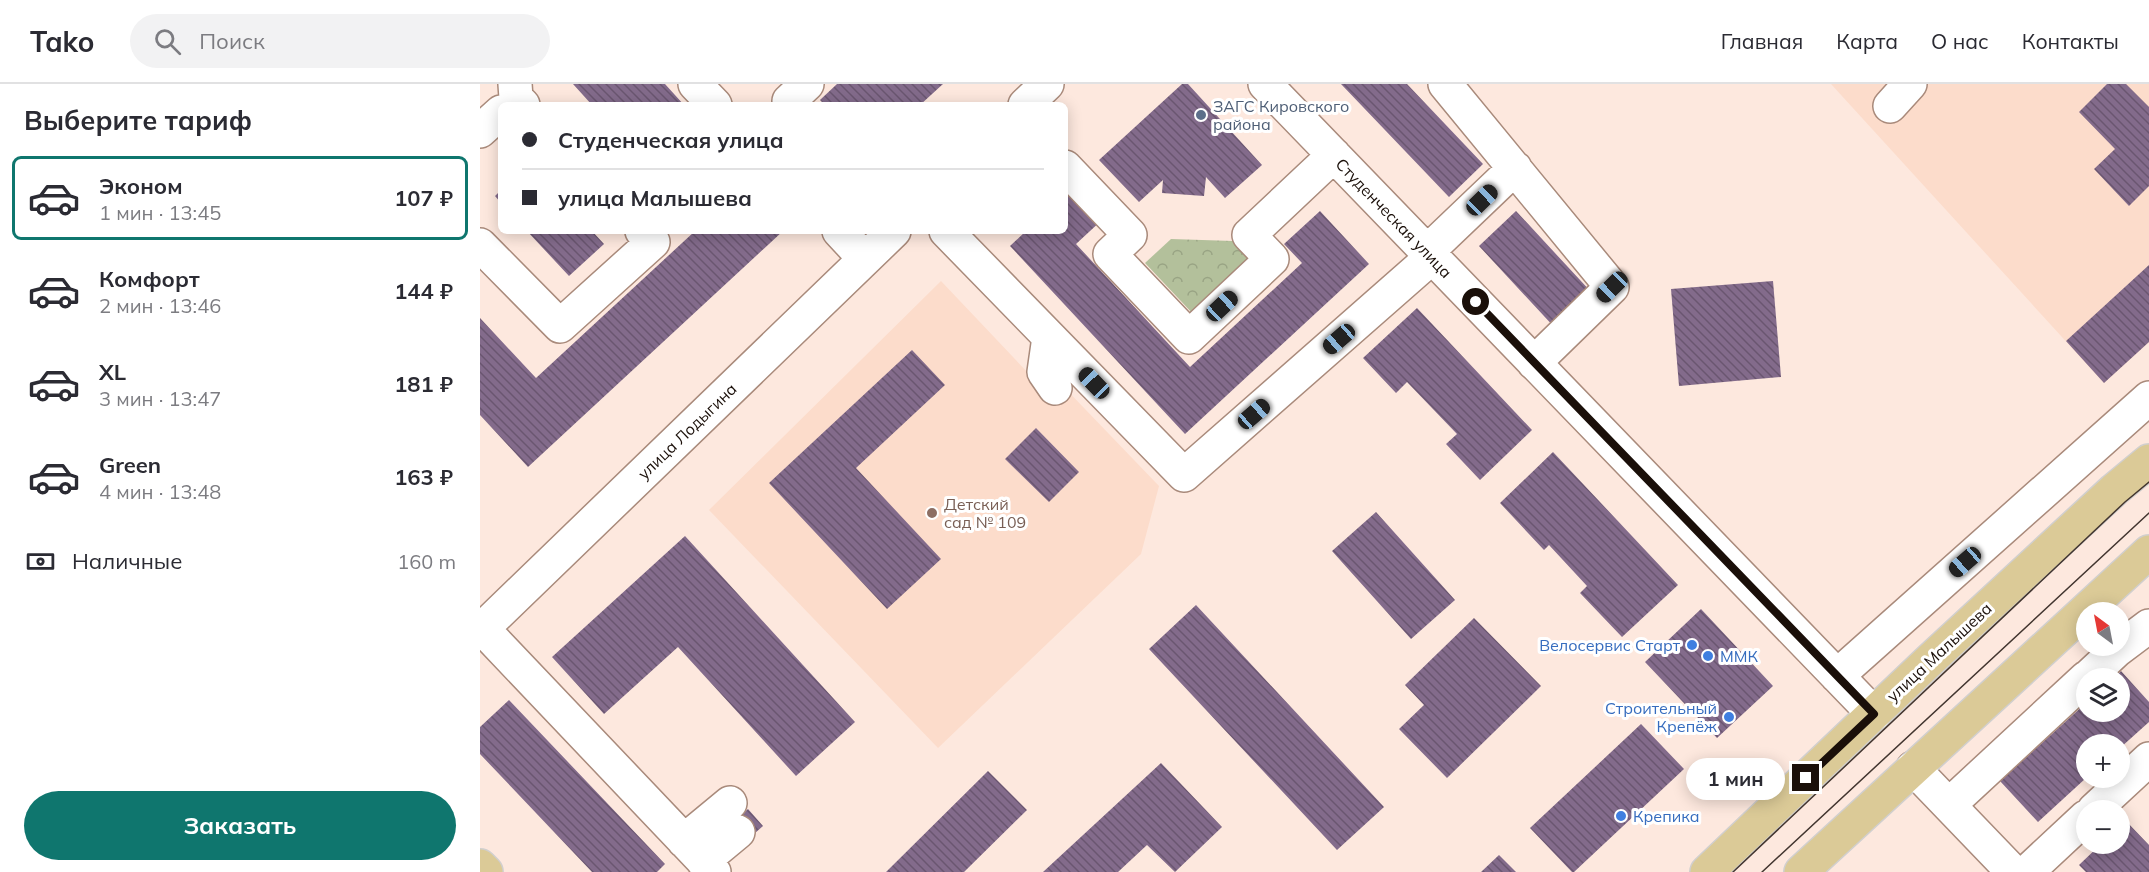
<!DOCTYPE html>
<html lang="ru">
<head>
<meta charset="utf-8">
<style>
  body { margin:0; font-family:Mulish,sans-serif; background:#f2f2f3; color:#2b2b33; height:100vh; display:flex; flex-direction:column; font-size:22px; white-space:nowrap }
  * { box-sizing:border-box; margin:0 }
  p { font-size:20px; color:#7c7c81 }
  .icon { flex:none; width:33px; height:33px; fill:none; stroke:currentColor; stroke-width:2; stroke-linecap:round; stroke-linejoin:round }
  .map { position:relative; flex:1; overflow:hidden }
  .side { display:flex; flex-direction:column; background:#fff; width:480px }
  .side>* { flex:none }
  .banner { position:absolute; left:18px; top:18px; width:570px; height:132px; border-radius:9px; box-shadow:0 3px 15px #0003; display:grid; align-content:center; height:132px; padding:0 24px; background:#fff }
  .needle { width:39px; rotate:328deg }
  .fabs { position:absolute; left:1596px; top:518px; display:grid; gap:12px }
  .fabs a { display:grid; place-items:center; width:54px; height:54px; border-radius:50%; background:#fff; box-shadow:0 3px 15px #0003; font-size:30px }
  .end { position:absolute; width:27px; height:27px; margin:-14px; border:8px solid #1a0f09; background:#fff; box-shadow:0 0 0 3px #fff }
  .from { border-radius:50% }
  .bubble { position:absolute; height:42px; border-radius:21px; background:#fff; box-shadow:0 3px 15px #0003; font-size:20px; font-weight:700; line-height:42px; text-align:center }
  .car { position:absolute; width:18px; height:36px; margin:-18px -9px; border-radius:8px; box-shadow:0 0 4px 2px #0007; background:linear-gradient(#222 24%,#8ab4d8 0 40%,#222 0 76%,#8ab4d8 0 86%,#222 0) }
  .banner b { display:flex; align-items:center; gap:21px; height:57px; font-size:22px }
  .banner b+b { border-top:2px solid #e1e1e2 }
  .banner i { width:15px; height:15px; background:#2b2b33 }
  ul { padding:0; list-style:none }
  li { display:flex; align-items:center; gap:18px; height:84px; margin:0 12px 9px; padding:0 12px; border:3px solid transparent; border-radius:9px }
  li div { flex:1 }
  li b { display:block; font-size:22px }
  li em { font-style:normal; font-weight:700 }
  li.current { border-color:#0f766e }
  li>.icon { width:54px; height:54px; stroke-width:1.5 }
  h2 { padding:0 24px; font-size:27px; line-height:72px }
  .pay { display:flex; align-items:center; gap:15px; height:66px; padding:0 24px; font-size:22px }
  .pay p { margin-inline-start:auto }
  .cta { display:flex; gap:12px; margin-top:auto; padding:12px 24px }
  .cta a { flex:1; height:69px; border-radius:36px; background:#0f766e; color:#fff; font-size:24px; font-weight:700; line-height:69px; text-align:center }
  header { display:flex; align-items:center; gap:36px; box-sizing:border-box; height:84px; padding:0 30px; background:#fff; border-bottom:2px solid #e1e1e2 }
  header strong { font-size:28px }
  nav { display:flex; gap:33px; margin-inline-start:auto; font-size:21px }
  .search { width:420px; height:54px; background:#f2f2f3; display:flex; align-items:center; gap:15px; box-sizing:border-box; padding:0 21px; border-radius:33px; color:#7c7c81; font-size:22px }
  main { display:flex; flex:1; min-height:0 }
  .map>svg:first-child { display:block }
  .built { fill:#fcdccb }
  .park { fill:url(#park-crowns) }
  .building { fill:url(#building-back-hatch) }
  .lines { fill:none; stroke-linecap:round; stroke-linejoin:round }
  .minor-casing { stroke:#a98a7b; stroke-width:36 }
  .major-casing { stroke:#d1cfce; stroke-width:36 }
  .minor { stroke:#fff; stroke-width:33 }
  .major { stroke:#dbca97; stroke-width:33 }
  .tram { stroke:#42352f; stroke-width:1.5 }
  .route { stroke:#1a0f09; stroke-width:8 }
  .service-dot { fill:#5c6f8a; stroke:#fff; stroke-width:2 }
  .education-dot { fill:#8d6e63; stroke:#fff; stroke-width:2 }
  .shop-dot { fill:#3f7fe0; stroke:#fff; stroke-width:2 }
  .labels { text-anchor:middle; dominant-baseline:central; stroke-width:6; stroke-linejoin:round; paint-order:stroke }
  .service-label { font-size:16px; fill:#4e5e75; stroke:#fff; text-anchor:start }
  .street-label { font-size:16px; fill:#1a0f09; stroke:#fff }
  .education-label { font-size:16px; fill:#785e54; stroke:#fff; text-anchor:start }
  .shop-label { font-size:16px; fill:#366cbe; stroke:#fff; text-anchor:end }
</style>
</head>
<body>
<header>
<strong>Tako</strong>
<div class="search"><svg class="icon" aria-label="search" viewBox="0 0 24 24"><circle cx="10" cy="10" r="6"/><path d="M15 15l6 6"/></svg>Поиск</div>
<nav><a>Главная</a><a>Карта</a><a>О нас</a><a>Контакты</a></nav>
</header>
<main>
<section class="side">
<h2>Выберите тариф</h2>
<ul>
<li class="current"><svg class="icon" aria-label="car" viewBox="0 0 24 24"><path d="M5 17H2v-5l4-1 3-4h7l3 4 3 1v5h-3M9 17h6M6 11h13"/><circle cx="7" cy="17" r="2"/><circle cx="17" cy="17" r="2"/></svg><div><b>Эконом</b><p>1 мин · 13:45</p></div><em>107 ₽</em></li>
<li><svg class="icon" aria-label="car" viewBox="0 0 24 24"><path d="M5 17H2v-5l4-1 3-4h7l3 4 3 1v5h-3M9 17h6M6 11h13"/><circle cx="7" cy="17" r="2"/><circle cx="17" cy="17" r="2"/></svg><div><b>Комфорт</b><p>2 мин · 13:46</p></div><em>144 ₽</em></li>
<li><svg class="icon" aria-label="car" viewBox="0 0 24 24"><path d="M5 17H2v-5l4-1 3-4h7l3 4 3 1v5h-3M9 17h6M6 11h13"/><circle cx="7" cy="17" r="2"/><circle cx="17" cy="17" r="2"/></svg><div><b>XL</b><p>3 мин · 13:47</p></div><em>181 ₽</em></li>
<li><svg class="icon" aria-label="car" viewBox="0 0 24 24"><path d="M5 17H2v-5l4-1 3-4h7l3 4 3 1v5h-3M9 17h6M6 11h13"/><circle cx="7" cy="17" r="2"/><circle cx="17" cy="17" r="2"/></svg><div><b>Green</b><p>4 мин · 13:48</p></div><em>163 ₽</em></li>
</ul>
<div class="pay"><svg class="icon" aria-label="cash" viewBox="0 0 24 24"><path d="M3 7h18v10H3z"/><circle cx="12" cy="12" r="2"/></svg>Наличные<p>160 m</p></div>
<div class="cta"><a>Заказать</a></div>
</section>
<div class="map">
<svg width="1669" height="788" viewBox="0 0 1669 788">
  <defs>
    <pattern id="park-crowns" width="20" height="18" patternUnits="userSpaceOnUse" patternTransform="scale(1.5)"><rect width="20" height="18" fill="#b3c09b"/><path d="M2 6a3 3 0 1 1 6 0M12 15a3 3 0 1 1 6 0" fill="none" stroke="#99a484"/></pattern>
    <pattern id="building-back-hatch" width="6" height="6" patternUnits="userSpaceOnUse" patternTransform="scale(1.5)"><rect width="6" height="6" fill="#836b8b"/><path d="M-1 5l2 2M0 0l6 6M5-1l2 2" fill="none" stroke="#6a5670"/></pattern>
  </defs>
  <rect width="100%" height="100%" fill="#fde8de"/>
  <path class="built" d="M1351,0H1669V258L1624,299Z
    M461,197L568,310L580,299L679,402L661,470L458,664L229,426Z"/>
  <path class="park" d="M691,155L753,157L774,179L715,232L665,179Z"/>
  <path class="building" d="M93,0H185L204,21H112Z
    M357,0H463L440,21H345L340,16Z
    M702,0H708L782,81L745,114L726,93L724,112L682,109L683,96L659,118L619,76Z
    M861,0H927L1003,80L969,113Z
    M1627,0H1646L1669,23V102L1649,122L1614,85L1635,65L1599,28Z
    M593,104L623,135L596,160L710,283L822,179L804,160L840,127L889,180L705,350L530,162L546,147H585V111Z
    M21,106V119L15,112Z
    M1036,127L1113,210L1076,245L999,162Z
    M47,147H112L124,160L89,192Z
    M215,147H303L48,383L0,331V234L56,294Z
    M1669,181V258L1624,299L1586,257Z
    M1293,197L1301,293L1199,302L1191,205Z
    M937,224L1052,346L1000,396L966,360L977,350L927,298L916,309L883,274Z
    M432,266L465,301L376,384L461,475L407,525L289,399Z
    M556,344L599,388L569,418L525,375Z
    M1073,368L1198,501L1142,553L1100,509L1107,502L1069,461L1064,466L1020,419Z
    M896,428L975,516L931,555L852,467Z
    M205,452L375,638L316,692L198,563L124,630L72,573Z
    M716,521L904,723L857,766L669,565Z
    M1221,525L1293,602L1237,654L1165,578Z
    M994,534L1061,602L967,694L919,645L944,621L925,601Z
    M1641,587L1669,618V638L1640,664V660H1606V694L1558,738L1520,697L1606,619V627H1640V594H1634Z
    M29,616L185,780L177,788H112L0,670V643Z
    M1161,640L1204,685L1094,788H1092L1050,744Z
    M681,679L742,743L695,788L667,761L638,788H563Z
    M508,687L547,726L484,788H406Z
    M268,725L283,742L266,757L251,740Z
    M1645,736L1669,761V788H1606L1599,781L1622,759H1640V742Z
    M1019,771L1036,788H1001Z"/>
  <g class="lines">
    <g class="minor-casing">
      <path id="minor" d="M35,0L36,14L43,21
        M215,0L235,21
        M785,0L1394,630
        M965,0L1132,203L1054,279
        M313,21L309,17L327,0
        M545,21L567,0
        M1410,22L1430,0
        M0,47L21,28
        M585,83L650,151L630,170L709,253L792,175L769,151L854,71
        M359,147L385,175
        M466,147L704,391L952,173
        M0,161L80,242L173,158L162,147
        M947,168L1035,84
        M569,253L564,288L575,304
        M2,544L234,788
        M0,547L414,147
        M1357,592L1669,314
        M1607,594L1637,566L1669,542
        M1433,684L1533,788
        M1469,721L1606,594
        M1614,726L1669,675
        M204,757L250,719
        M223,777L258,748
        M1547,788L1606,733"/>
    </g>
    <g class="major-casing">
      <path id="major" d="M0,782L6,788
        M1227,788L1449,577L1634,406L1669,377
        M1321,788L1669,468"/>
    </g>
    <use href="#minor" class="minor"/>
    <use href="#major" class="major"/>
    <path class="tram" d="M1253,788L1645,418L1669,398
      M1282,788L1669,429"/>
  </g>
  <g class="lines">
    <path class="route" d="M996,218L1394,630L1326,694"/>
  </g>
  <circle class="service-dot" cx="721" cy="31" r="6"/>
  <circle class="education-dot" cx="452" cy="429" r="6"/>
  <g class="shop-dot">
    <circle cx="1212" cy="561" r="6"/>
    <circle cx="1228" cy="572" r="6"/>
    <circle cx="1249" cy="633" r="6"/>
    <circle cx="1141" cy="732" r="6"/>
  </g>
  <g class="labels">
    <g class="service-label">
      <text x="733" y="22">ЗАГС Кировского<tspan x="733" dy="18">района</tspan></text>
    </g>
    <g class="street-label">
      <text transform="translate(914 134) rotate(46)">Студенческая улица</text>
      <text transform="translate(207 347) rotate(-44)">улица Лодыгина</text>
      <text transform="translate(1459 568) rotate(-43)">улица Малышева</text>
    </g>
    <g class="education-label">
      <text x="464" y="420">Детский<tspan x="464" dy="18">сад № 109</tspan></text>
    </g>
    <g class="shop-label">
      <text x="1200" y="561">Велосервис Старт</text>
      <text x="1240" y="572" text-anchor="start">ММК</text>
      <text x="1237" y="624">Строительный<tspan x="1237" dy="18">Крепёж</tspan></text>
      <text x="1153" y="732" text-anchor="start">Крепика</text>
    </g>
  </g>
</svg>
<div class="fabs">
<a><svg class="needle" viewBox="-14 -14 28 28"><path d="M0-13l5 13h-10z" fill="#e53935"/><path d="M0 13l5-13h-10z" fill="#7c7c81"/></svg></a>
<a><svg class="icon" aria-label="layers" viewBox="0 0 24 24"><path d="M12 4l9 5-9 5-9-5zM3 14l9 5 9-5"/></svg></a>
<a>+</a>
<a>−</a>
</div>
<i class="end from" style="left:996px;top:218px"></i>
<i class="end" style="left:1326px;top:694px"></i>
<div class="bubble" style="left:1206px;top:674px;width:99px">1 мин</div>
<i class="car" style="left:1002px;top:116px;rotate:46deg"></i>
<i class="car" style="left:1132px;top:203px;rotate:226deg"></i>
<i class="car" style="left:742px;top:222px;rotate:47deg"></i>
<i class="car" style="left:859px;top:255px;rotate:229deg"></i>
<i class="car" style="left:614px;top:299px;rotate:316deg"></i>
<i class="car" style="left:774px;top:330px;rotate:49deg"></i>
<i class="car" style="left:1485px;top:478px;rotate:229deg"></i>
<div class="banner">
<b><i class="from"></i>Студенческая улица</b>
<b><i></i>улица Малышева</b>
</div>
</div>
</main>
</body>
</html>
